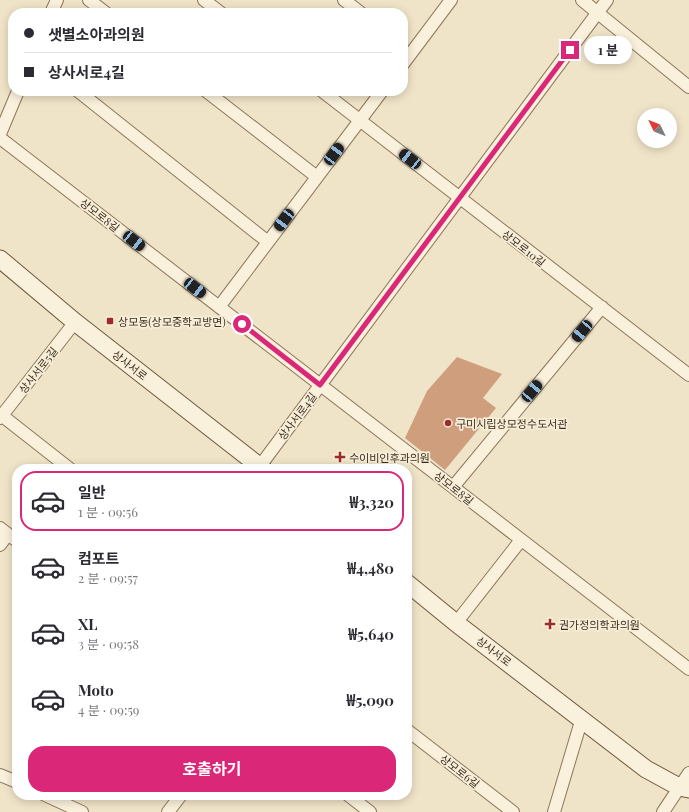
<!DOCTYPE html>
<html lang="ko">
<head>
<meta charset="utf-8">
<style>
  body { margin:0; font-family:"Playfair Display","Noto Sans KR",serif; background:#f7f7f7; color:#2b2b33; height:100vh; display:flex; flex-direction:column; font-size:15px; white-space:nowrap }
  * { box-sizing:border-box; margin:0 }
  p { font-size:13px; color:#7c7c81 }
  .icon { flex:none; width:22px; height:22px; fill:none; stroke:currentColor; stroke-width:2; stroke-linecap:round; stroke-linejoin:round }
  .map { position:relative; flex:1; overflow:hidden }
  .drawer { position:absolute; left:12px; top:464px; width:400px; height:336px; display:flex; flex-direction:column; background:#fff; border-radius:16px; box-shadow:0 2px 10px #0003 }
  .drawer>* { flex:none }
  .guide { position:absolute; left:8px; top:8px; width:400px; height:88px; border-radius:16px; box-shadow:0 2px 10px #0003; display:grid; align-content:center; height:88px; padding:0 16px; background:#fff }
  .needle { width:26px; rotate:313deg }
  .controls { position:absolute; left:637px; top:108px; display:grid; gap:8px }
  .controls a { display:grid; place-items:center; width:40px; height:40px; border-radius:50%; background:#fff; box-shadow:0 2px 10px #0003; font-size:20px }
  .end { position:absolute; width:18px; height:18px; margin:-9px; border:5px solid #db2777; background:#fff; box-shadow:0 0 0 2px #fff }
  .from { border-radius:50% }
  .bubble { position:absolute; height:28px; border-radius:14px; background:#fff; box-shadow:0 2px 10px #0003; font-size:13px; font-weight:700; line-height:28px; text-align:center }
  .car { position:absolute; width:12px; height:24px; margin:-12px -6px; border-radius:5px; box-shadow:0 0 3px 1px #0007; background:linear-gradient(#222 24%,#8ab4d8 0 40%,#222 0 76%,#8ab4d8 0 86%,#222 0) }
  .guide b { display:flex; align-items:center; gap:14px; height:38px; font-size:15px }
  .guide b+b { border-top:1px solid #e1e1e2 }
  .guide i { width:10px; height:10px; background:#2b2b33 }
  ul { padding:7px 0 0; list-style:none }
  li { display:flex; align-items:center; gap:12px; height:60px; margin:0 8px 6px; padding:0 8px; border:2px solid transparent; border-radius:16px }
  li div { flex:1 }
  li b { display:block; font-size:15px }
  li em { font-style:normal; font-weight:700 }
  li.current { border-color:#db2777 }
  li>.icon { width:36px; height:36px; stroke-width:1.5 }
  .primary-button { display:flex; gap:8px; margin-top:auto; padding:8px 16px }
  .primary-button a { flex:1; height:46px; border-radius:16px; background:#db2777; color:#fff; font-size:16px; font-weight:700; line-height:46px; text-align:center }
  .map>svg:first-child { display:block }
  .building { fill:#cf9f7d }
  .lines { fill:none; stroke-linecap:round; stroke-linejoin:round }
  .street-casing { stroke:#8d765c; stroke-width:14 }
  .secondary-casing { stroke:#6f573f; stroke-width:19 }
  .street { stroke:#faf1dc; stroke-width:12 }
  .secondary { stroke:#faf1dc; stroke-width:17 }
  .route { stroke:#db2777; stroke-width:5 }
  .poi-dot { fill:#9e2a2b; stroke:#f7eed8; stroke-width:1.5 }
  .labels { text-anchor:middle; dominant-baseline:central; stroke-width:3.5; stroke-linejoin:round; paint-order:stroke }
  .street-label { font-size:11px; fill:#3d2e20; stroke:#f7eed8 }
  .poi-label { font-size:11px; fill:#3d2e20; stroke:#f7eed8; text-anchor:start }
</style>
</head>
<body>
<div class="map">
<svg width="689" height="812" viewBox="0 0 689 812">
  <rect width="100%" height="100%" fill="#f0e4c8"/>
  <path class="building" d="M457,357L502,374L483,398L496,408L445,470L405,438L427,391Z"/>
  <g class="lines">
    <g class="street-casing">
      <path id="street" d="M89,0L106,13
        M204,0L221,13
        M344,0L361,13
        M582,0L689,87
        M51,13L57,0
        M403,64L451,0
        M78,91L268,242
        M206,91L317,177
        M322,91L689,375
        M0,134L18,91
        M0,138L689,669
        M219,307L382,91
        M0,414L70,469
        M0,418L75,322
        M260,466L607,0
        M453,487L602,307
        M0,528L17,541
        M0,545L8,534
        M456,623L521,540
        M407,730L513,812
        M0,775L17,782
        M45,795L82,812
        M348,795L370,812
        M168,812L181,795
        M554,812L582,718
        M663,812L689,773"/>
    </g>
    <g class="secondary-casing">
      <path id="secondary" d="M0,259L75,322L263,469
        M407,583L456,623L646,769L679,787L689,789"/>
    </g>
    <use href="#street" class="street"/>
    <use href="#secondary" class="secondary"/>
  </g>
  <g class="lines">
    <path class="route" d="M242,324L320,385L570,50"/>
  </g>
  <g class="poi-dot">
    <rect x="106" y="317" width="8" height="8" rx="2"/>
    <circle cx="448" cy="423" r="4"/>
    <path d="M338 451h4v4h4v4h-4v4h-4v-4h-4v-4h4z"/>
    <path d="M548 618h4v4h4v4h-4v4h-4v-4h-4v-4h4z"/>
  </g>
  <g class="labels">
    <g class="street-label">
      <text transform="translate(100 215) rotate(38)">상모로8길</text>
      <text transform="translate(524 248) rotate(38)">상모로10길</text>
      <text transform="translate(130 365) rotate(38)">상사서로</text>
      <text transform="translate(38 370) rotate(-52)">상사서로5길</text>
      <text transform="translate(297 416) rotate(-53)">상사서로4길</text>
      <text transform="translate(454 488) rotate(38)">상모로8길</text>
      <text transform="translate(494 651) rotate(37)">상사서로</text>
      <text transform="translate(460 771) rotate(38)">상모로6길</text>
    </g>
    <g class="poi-label">
      <text x="118" y="321">상모동(상모중학교방면)</text>
      <text x="456" y="423">구미시립상모정수도서관</text>
      <text x="349" y="457">수이비인후과의원</text>
      <text x="559" y="624">권가정의학과의원</text>
    </g>
  </g>
</svg>
<div class="controls">
<a><svg class="needle" viewBox="-14 -14 28 28"><path d="M0-13l5 13h-10z" fill="#e53935"/><path d="M0 13l5-13h-10z" fill="#7c7c81"/></svg></a>
</div>
<i class="end from" style="left:242px;top:324px"></i>
<i class="end" style="left:570px;top:50px"></i>
<div class="bubble" style="left:584px;top:36px;width:48px">1 분</div>
<i class="car" style="left:334px;top:154px;rotate:37deg"></i>
<i class="car" style="left:410px;top:159px;rotate:308deg"></i>
<i class="car" style="left:284px;top:220px;rotate:217deg"></i>
<i class="car" style="left:134px;top:241px;rotate:128deg"></i>
<i class="car" style="left:195px;top:288px;rotate:128deg"></i>
<i class="car" style="left:582px;top:331px;rotate:220deg"></i>
<i class="car" style="left:532px;top:391px;rotate:40deg"></i>
<div class="guide">
<b><i class="from"></i>샛별소아과의원</b>
<b><i></i>상사서로4길</b>
</div>
<section class="drawer">
<ul>
<li class="current"><svg class="icon" aria-label="car" viewBox="0 0 24 24"><path d="M5 17H2v-5l4-1 3-4h7l3 4 3 1v5h-3M9 17h6M6 11h13"/><circle cx="7" cy="17" r="2"/><circle cx="17" cy="17" r="2"/></svg><div><b>일반</b><p>1 분 · 09:56</p></div><em>₩3,320</em></li>
<li><svg class="icon" aria-label="car" viewBox="0 0 24 24"><path d="M5 17H2v-5l4-1 3-4h7l3 4 3 1v5h-3M9 17h6M6 11h13"/><circle cx="7" cy="17" r="2"/><circle cx="17" cy="17" r="2"/></svg><div><b>컴포트</b><p>2 분 · 09:57</p></div><em>₩4,480</em></li>
<li><svg class="icon" aria-label="car" viewBox="0 0 24 24"><path d="M5 17H2v-5l4-1 3-4h7l3 4 3 1v5h-3M9 17h6M6 11h13"/><circle cx="7" cy="17" r="2"/><circle cx="17" cy="17" r="2"/></svg><div><b>XL</b><p>3 분 · 09:58</p></div><em>₩5,640</em></li>
<li><svg class="icon" aria-label="car" viewBox="0 0 24 24"><path d="M5 17H2v-5l4-1 3-4h7l3 4 3 1v5h-3M9 17h6M6 11h13"/><circle cx="7" cy="17" r="2"/><circle cx="17" cy="17" r="2"/></svg><div><b>Moto</b><p>4 분 · 09:59</p></div><em>₩5,090</em></li>
</ul>
<div class="primary-button"><a>호출하기</a></div>
</section>
</div>
</body>
</html>
